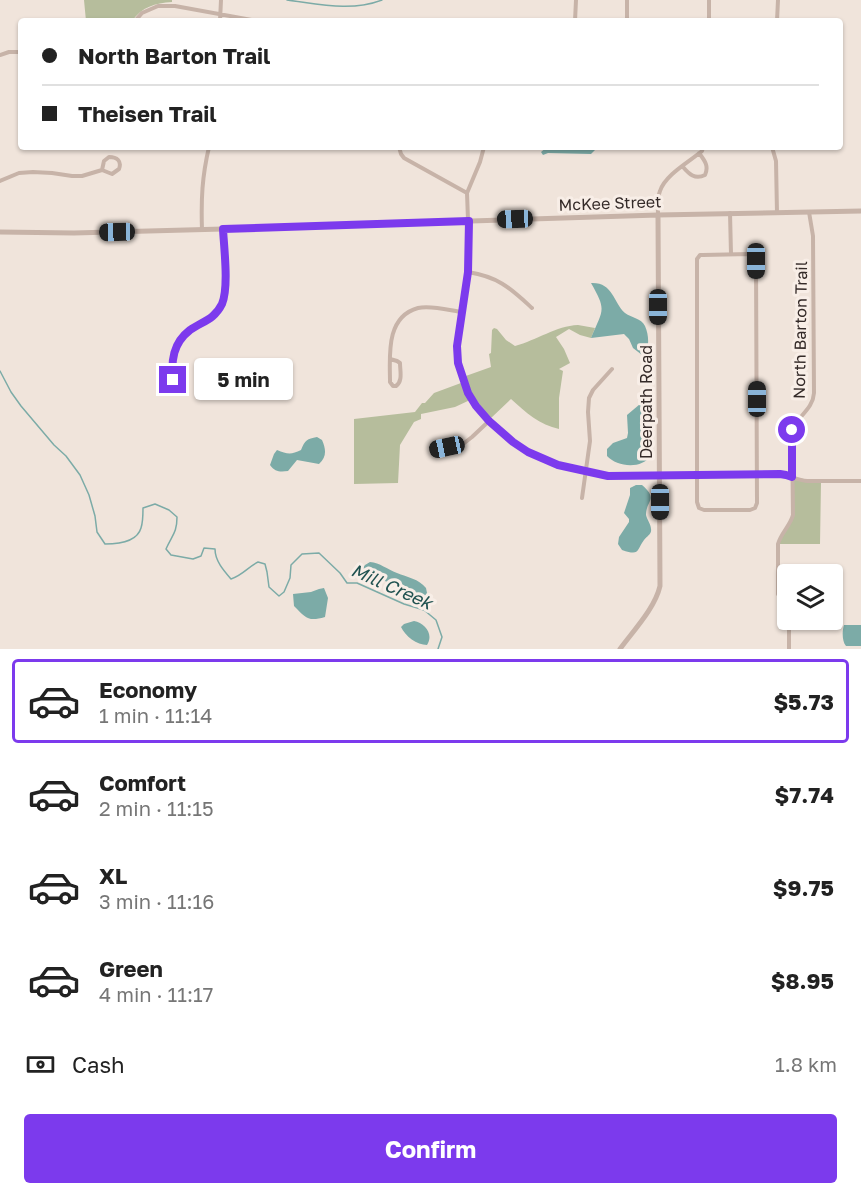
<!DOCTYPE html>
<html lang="en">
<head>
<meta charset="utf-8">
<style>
  body { margin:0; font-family:"Golos Text",sans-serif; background:#f2f2f2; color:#222; height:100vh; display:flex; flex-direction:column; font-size:22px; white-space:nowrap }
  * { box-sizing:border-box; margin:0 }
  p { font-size:20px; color:#767676 }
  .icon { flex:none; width:33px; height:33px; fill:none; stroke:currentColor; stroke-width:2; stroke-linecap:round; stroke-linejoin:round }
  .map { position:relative; height:649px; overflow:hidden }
  .drawer { display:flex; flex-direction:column; background:#fff; flex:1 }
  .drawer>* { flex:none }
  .guide { position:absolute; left:18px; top:18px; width:825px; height:132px; border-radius:6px; box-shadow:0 2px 4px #0004; display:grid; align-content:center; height:132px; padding:0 24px; background:#fff }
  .controls { position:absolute; left:777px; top:564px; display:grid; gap:12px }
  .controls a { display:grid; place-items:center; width:66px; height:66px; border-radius:6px; background:#fff; box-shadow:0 2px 4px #0004; font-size:30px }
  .end { position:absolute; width:27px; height:27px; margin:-14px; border:8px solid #7c3aed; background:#fff; box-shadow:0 0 0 3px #fff }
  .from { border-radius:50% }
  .bubble { position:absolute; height:42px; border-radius:6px; background:#fff; box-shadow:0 2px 4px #0004; font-size:20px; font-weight:700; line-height:42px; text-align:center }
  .car { position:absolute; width:18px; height:36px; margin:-18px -9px; border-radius:8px; box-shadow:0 0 4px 2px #0007; background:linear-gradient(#222 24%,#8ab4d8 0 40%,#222 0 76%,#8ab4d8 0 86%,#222 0) }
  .guide b { display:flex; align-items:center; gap:21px; height:57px; font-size:22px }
  .guide b+b { border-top:2px solid #e0e0e0 }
  .guide i { width:15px; height:15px; background:#222 }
  ul { padding:10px 0 0; list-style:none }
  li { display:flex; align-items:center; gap:18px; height:84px; margin:0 12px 9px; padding:0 12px; border:3px solid transparent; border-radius:6px }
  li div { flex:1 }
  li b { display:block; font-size:22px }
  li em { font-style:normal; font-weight:700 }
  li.current { border-color:#7c3aed }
  li>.icon { width:54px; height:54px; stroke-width:1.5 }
  .pay { display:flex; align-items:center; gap:15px; height:66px; padding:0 24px; font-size:22px }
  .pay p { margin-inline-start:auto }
  .button { display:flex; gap:12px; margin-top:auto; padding:12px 24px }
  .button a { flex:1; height:69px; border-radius:6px; background:#7c3aed; color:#fff; font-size:24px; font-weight:700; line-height:69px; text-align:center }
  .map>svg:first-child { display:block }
  .green { fill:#b6bd9c }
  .water { fill:#7caba7 }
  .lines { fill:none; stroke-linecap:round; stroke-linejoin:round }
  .stream { stroke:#7caba7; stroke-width:1.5 }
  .minor { stroke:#c7b3a8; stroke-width:4 }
  .tertiary { stroke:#c7b3a8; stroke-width:5 }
  .route { stroke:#7c3aed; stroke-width:8 }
  .labels { text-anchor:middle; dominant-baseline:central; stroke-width:6; stroke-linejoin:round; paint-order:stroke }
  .street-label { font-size:16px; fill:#342a28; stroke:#f8eee7 }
  .water-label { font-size:18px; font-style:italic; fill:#205250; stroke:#f8eee7 }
</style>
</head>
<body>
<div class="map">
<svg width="861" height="649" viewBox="0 0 861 649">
  <rect width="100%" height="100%" fill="#f0e4db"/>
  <path class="green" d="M84,0H172V2C155,3 142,7 132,21H86Z
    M578,325L595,328L591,338L580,335L569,329L556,337L564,349L570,363L559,369L563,371L559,398V429C540,425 525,412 511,399L490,419L470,391L463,377L491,367L489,354L491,353L492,330L494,328L497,329L506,340L515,346C537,340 556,326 578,325Z
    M461,383L470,400L455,407L421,414V419L414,422L400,445L398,483L354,484V419L415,412L422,403H425L434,393Z
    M792,477L821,482L820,544H778L792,520Z"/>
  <path class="water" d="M547,147H596L595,150L591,154L548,153L543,155L541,152Z
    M591,283C613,282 613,302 625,313C632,318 641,318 645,326C649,335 649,345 646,354L642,355L633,348L629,339L624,334L591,338C603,309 607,311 591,283Z
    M646,399H648C653,409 645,417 644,427C642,436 647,438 649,446C650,449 650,452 651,455C642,470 617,467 607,456V449L613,443L627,438L628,433L627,415Z
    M317,437L322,440C326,449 327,457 319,464L297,460L288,471C280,472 275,472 270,465L274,454L277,450C287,454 291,455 301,450C305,440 307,439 317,437Z
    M636,485H642C659,500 646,500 646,515C647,520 651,524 651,529C652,534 647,536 644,540C636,551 640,556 622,550L618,544L619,537L629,522V519L624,513L630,495V488Z
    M370,562C380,563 387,569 397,573C407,577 419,579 426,588L427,593L422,600L414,599L399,587L364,572L363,568L365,565Z
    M324,588L328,598L325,617C308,622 306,618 294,606L293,594L311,592L319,589Z
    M414,621C425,623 434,634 427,645C417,645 405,636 401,627L404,624Z
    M844,625H861V646H846C842,641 842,631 844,625Z"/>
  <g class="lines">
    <path class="stream" d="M287,0C319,4 351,12 382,0
      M0,371L11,392L21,406L54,445L66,456L80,475L89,495L95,516L97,532L105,544C117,544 137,542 141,528C143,522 143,514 143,508L155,504L169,510L177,517C177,533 172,535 166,549L171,555L193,559L201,556L204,548L215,549C215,561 224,571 231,579C243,575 248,567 258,562L265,564L267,572L269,587L279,596L284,592L290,578L291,565L302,554L319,553L340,573L347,583H357L404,604L424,610L436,620L442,637L438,649"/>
    <path class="minor" d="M135,21L142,13L158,6H175L257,21
      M220,21L221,0
      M575,21L576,0
      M627,21V0
      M709,21V0
      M777,21L778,0
      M0,55L9,52H21
      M399,147L401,154L404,158L467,193
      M484,147L480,162L467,193L469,247L468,272L461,312L457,347L458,363L462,379L476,406L489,421L513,442L528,452L558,465L586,472L608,476H621L660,474H780C789,475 797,480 807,481H861
      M772,147L776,161L777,213
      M683,167C689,174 695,180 705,175C709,166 705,161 699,153
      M0,181L19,173L33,172L52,173L72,176H82L102,170L112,174L119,169C122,161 117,157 109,157L104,161L102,170
      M730,213L731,254
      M658,215C658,207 657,198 660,191C665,175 689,162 702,151L703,147
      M202,230C201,199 202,177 209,147
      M749,254L754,256L756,261L757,503L755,508L750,510H704L699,508L697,502V259L700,255H703Z
      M468,272C499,277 510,288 532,308
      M390,359L397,361L400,363C400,371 403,381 396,386H393L390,382C390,357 385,317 418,308C431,305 448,310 461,312
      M174,393C173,380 170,367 173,355C176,344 184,334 193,329C199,326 205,324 210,319C219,312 223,302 225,290L223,229
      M431,450L463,444L472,437L489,421
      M582,498L590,441L588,412L589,398L593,390L612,369
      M788,611L778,594V544C781,533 790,526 793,515L792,430C798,416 813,409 814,393L813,236L809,212
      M789,649V620"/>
    <path class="tertiary" d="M0,232L74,233L223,229L658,215L861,211
      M620,649C634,630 655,608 660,586L658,215"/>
  </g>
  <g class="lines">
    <path class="route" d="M173,380C171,361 173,343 190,330C203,321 214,320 222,304C229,287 224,248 223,229L469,221L468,272L457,346L458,363L468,393L476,406L489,421L513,442L528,452L558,465L608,476L780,474L786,475L792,477V430"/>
  </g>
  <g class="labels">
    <g class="street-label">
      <text transform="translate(610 203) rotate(-2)">McKee Street</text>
      <text transform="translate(800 330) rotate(-89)">North Barton Trail</text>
      <text transform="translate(646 402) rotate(-90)">Deerpath Road</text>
    </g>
    <g class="water-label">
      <text transform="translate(392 586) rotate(24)">Mill Creek</text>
    </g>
  </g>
</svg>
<div class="controls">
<a><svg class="icon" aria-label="layers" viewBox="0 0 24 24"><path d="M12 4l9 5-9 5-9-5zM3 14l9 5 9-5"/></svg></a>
</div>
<i class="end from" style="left:792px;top:430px"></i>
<i class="end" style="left:173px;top:380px"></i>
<div class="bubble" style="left:194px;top:358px;width:99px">5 min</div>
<i class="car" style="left:515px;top:219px;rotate:268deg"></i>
<i class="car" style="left:117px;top:232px;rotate:269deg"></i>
<i class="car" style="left:756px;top:261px;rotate:180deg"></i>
<i class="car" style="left:658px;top:307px;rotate:180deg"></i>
<i class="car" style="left:757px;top:399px;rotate:0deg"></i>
<i class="car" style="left:447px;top:447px;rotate:258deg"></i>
<i class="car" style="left:660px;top:502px;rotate:180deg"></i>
<div class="guide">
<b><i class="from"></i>North Barton Trail</b>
<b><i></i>Theisen Trail</b>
</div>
</div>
<section class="drawer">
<ul>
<li class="current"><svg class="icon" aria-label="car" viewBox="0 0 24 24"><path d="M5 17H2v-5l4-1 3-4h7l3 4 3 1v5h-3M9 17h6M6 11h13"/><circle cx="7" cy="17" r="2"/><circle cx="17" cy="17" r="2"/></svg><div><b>Economy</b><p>1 min · 11:14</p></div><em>$5.73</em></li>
<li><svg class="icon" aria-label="car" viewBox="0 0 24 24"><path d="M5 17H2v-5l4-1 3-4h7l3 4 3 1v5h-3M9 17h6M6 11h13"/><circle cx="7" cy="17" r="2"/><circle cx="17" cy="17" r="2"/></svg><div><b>Comfort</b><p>2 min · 11:15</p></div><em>$7.74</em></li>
<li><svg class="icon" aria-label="car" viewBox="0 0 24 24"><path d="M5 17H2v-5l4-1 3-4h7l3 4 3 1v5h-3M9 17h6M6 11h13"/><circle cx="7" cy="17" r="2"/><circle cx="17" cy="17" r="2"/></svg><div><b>XL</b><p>3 min · 11:16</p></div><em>$9.75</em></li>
<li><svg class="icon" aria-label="car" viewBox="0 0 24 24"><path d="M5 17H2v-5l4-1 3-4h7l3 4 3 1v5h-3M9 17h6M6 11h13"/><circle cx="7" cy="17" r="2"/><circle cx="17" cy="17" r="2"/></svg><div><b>Green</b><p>4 min · 11:17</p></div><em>$8.95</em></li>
</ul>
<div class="pay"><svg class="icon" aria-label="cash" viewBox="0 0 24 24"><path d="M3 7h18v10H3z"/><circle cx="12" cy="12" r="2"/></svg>Cash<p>1.8 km</p></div>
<div class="button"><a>Confirm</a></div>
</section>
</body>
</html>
